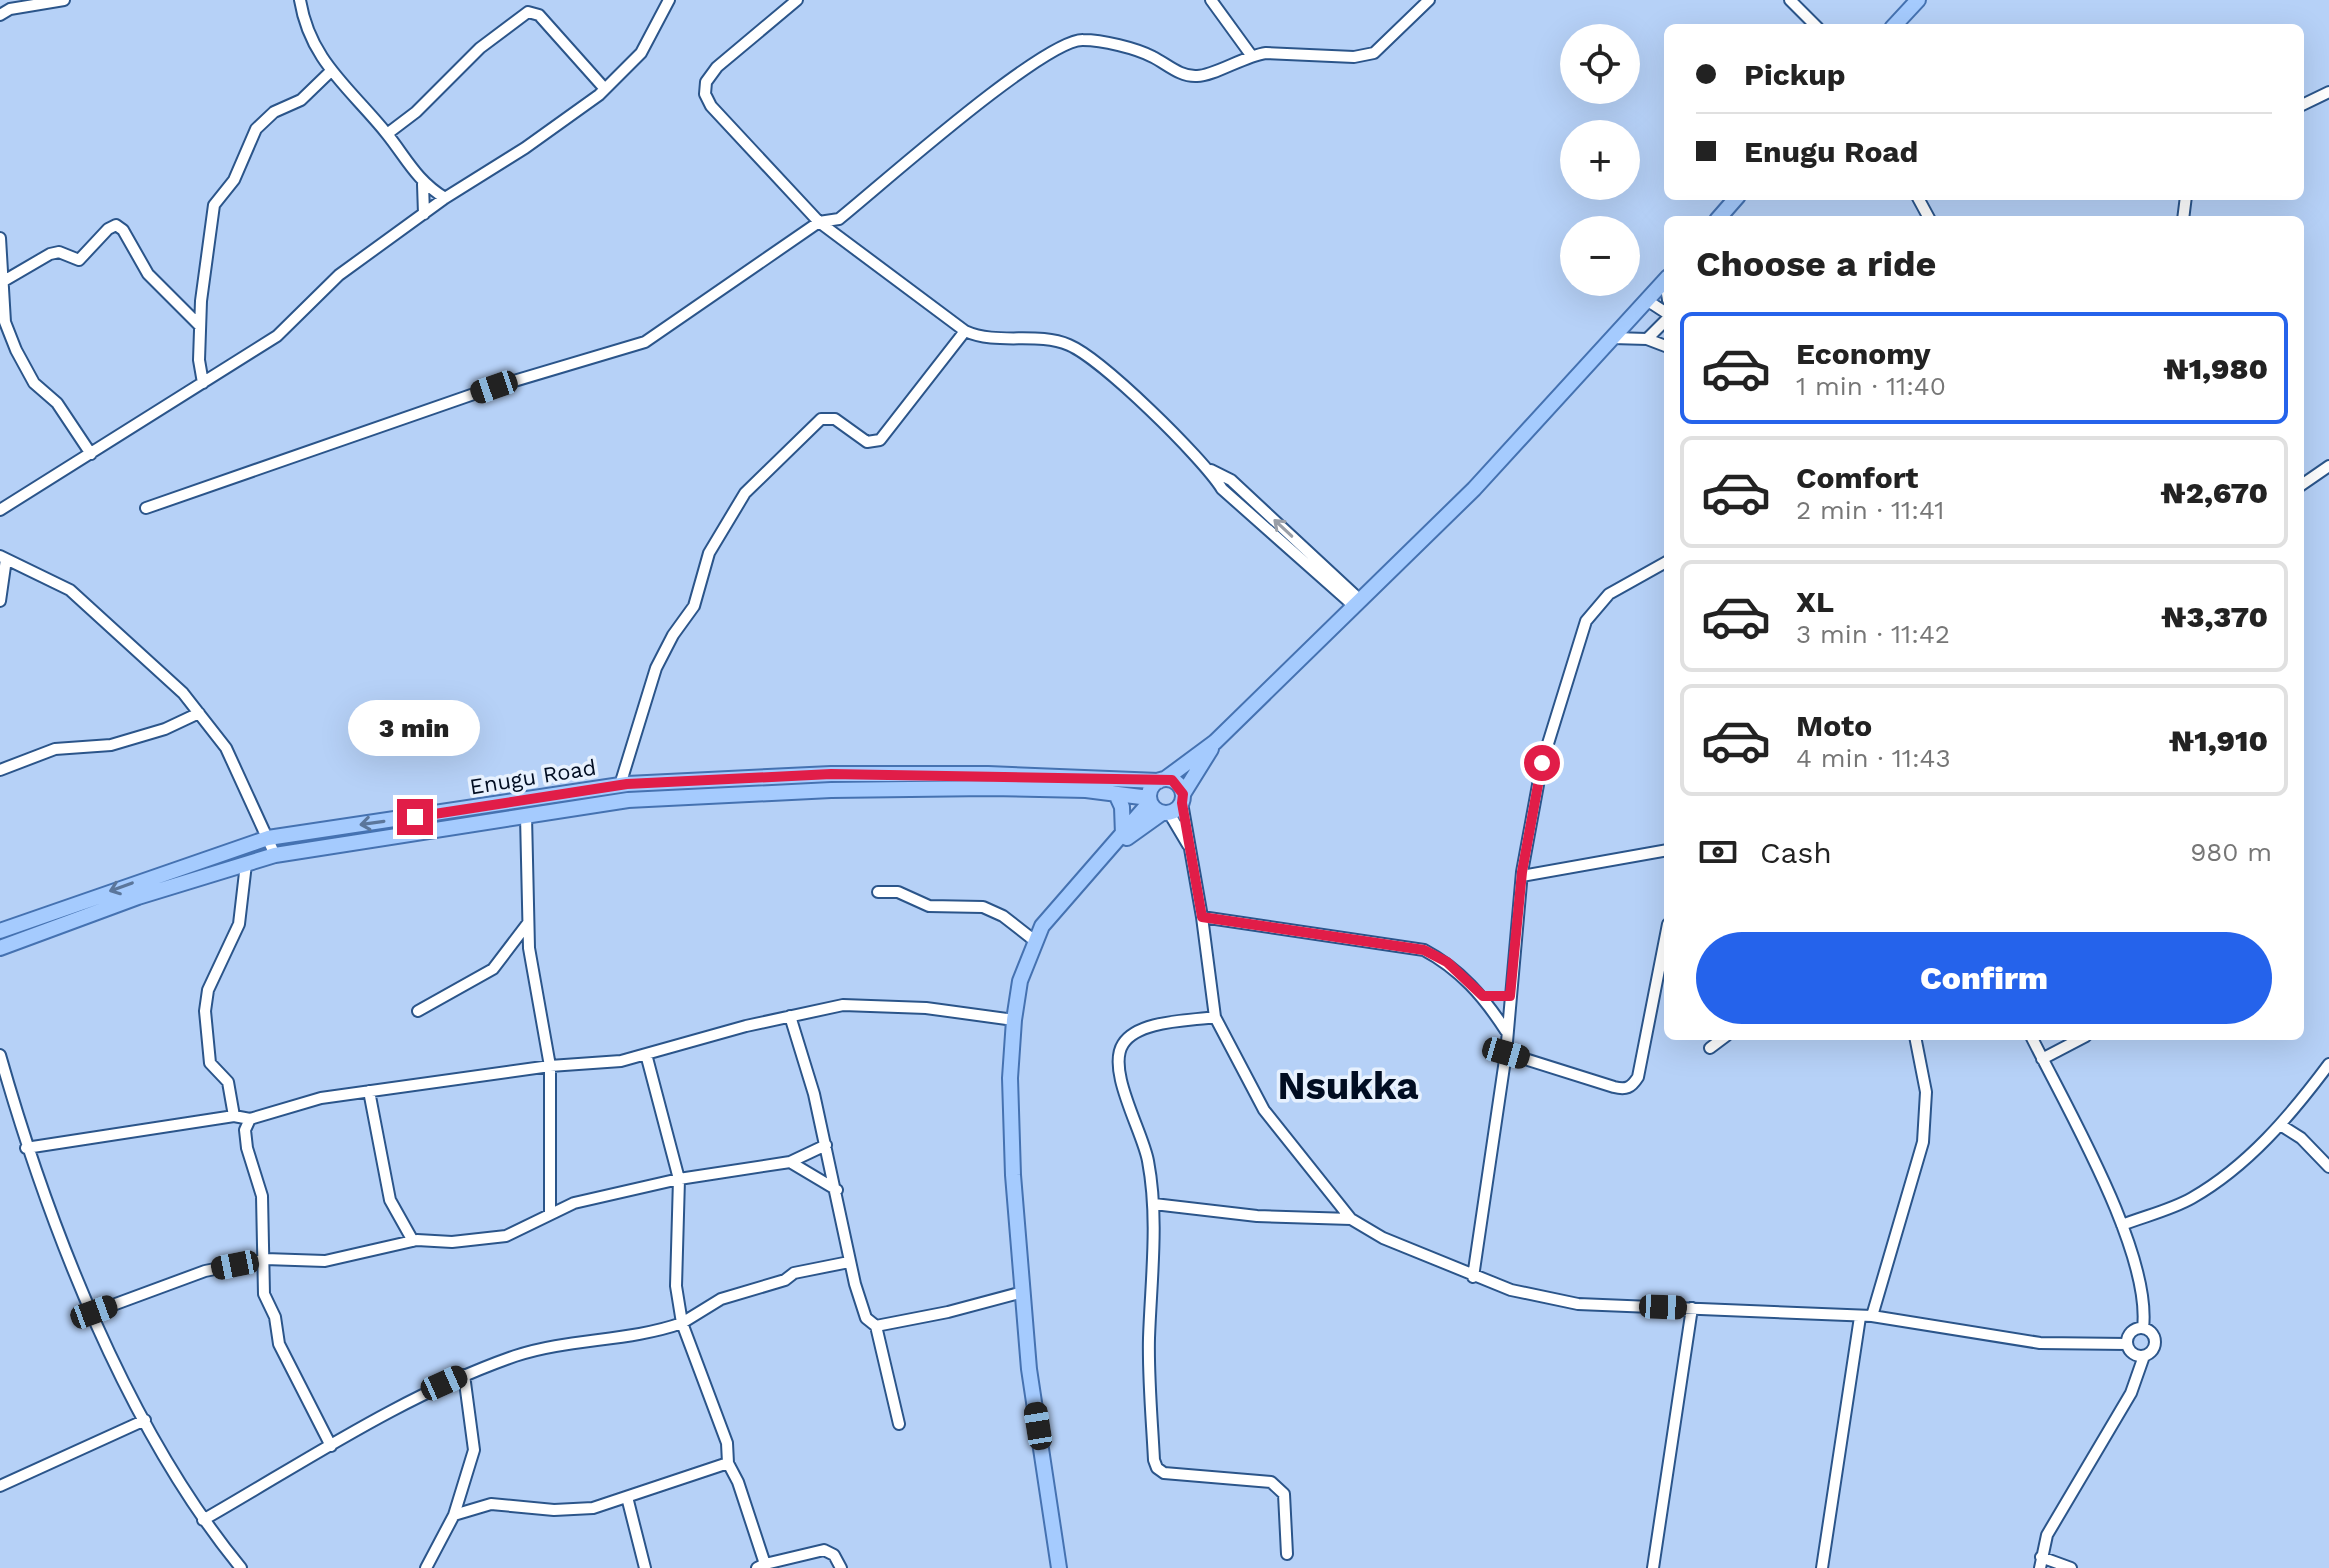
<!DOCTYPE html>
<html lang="en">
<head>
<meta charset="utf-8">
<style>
  body { margin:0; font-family:"Work Sans",sans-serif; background:#f6f6f6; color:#222; height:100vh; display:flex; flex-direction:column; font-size:30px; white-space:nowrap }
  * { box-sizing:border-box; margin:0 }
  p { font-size:26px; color:#767676 }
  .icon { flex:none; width:44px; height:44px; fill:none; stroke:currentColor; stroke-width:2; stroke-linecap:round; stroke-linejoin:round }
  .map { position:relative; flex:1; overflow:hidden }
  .panel { position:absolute; left:1664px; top:216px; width:640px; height:824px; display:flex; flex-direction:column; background:#fff; border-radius:12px; box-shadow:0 8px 32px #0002 }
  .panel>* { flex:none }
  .banner { position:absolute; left:1664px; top:24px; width:640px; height:176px; border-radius:12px; box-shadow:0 8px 32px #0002; display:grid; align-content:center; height:176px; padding:0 32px; background:#fff }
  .tools { position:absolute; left:1560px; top:24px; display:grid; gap:16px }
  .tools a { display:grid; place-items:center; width:80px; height:80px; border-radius:50%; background:#fff; box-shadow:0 8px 32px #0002; font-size:40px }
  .end { position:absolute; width:36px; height:36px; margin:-18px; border:10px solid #e11d48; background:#fff; box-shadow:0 0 0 4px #fff }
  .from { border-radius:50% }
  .bubble { position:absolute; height:56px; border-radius:28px; background:#fff; box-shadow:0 8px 32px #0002; font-size:26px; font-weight:800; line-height:56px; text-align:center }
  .car { position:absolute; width:24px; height:48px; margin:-24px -12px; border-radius:10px; box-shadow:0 0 6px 2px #0007; background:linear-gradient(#222 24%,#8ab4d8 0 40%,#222 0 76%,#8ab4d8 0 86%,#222 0) }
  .banner b { display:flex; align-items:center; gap:28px; height:76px; font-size:30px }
  .banner b+b { border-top:2px solid #e0e0e0 }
  .banner i { width:20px; height:20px; background:#222 }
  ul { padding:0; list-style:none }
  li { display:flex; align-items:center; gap:24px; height:112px; margin:0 16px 12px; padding:0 16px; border:4px solid #e0e0e0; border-radius:12px }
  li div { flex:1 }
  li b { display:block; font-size:30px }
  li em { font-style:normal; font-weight:800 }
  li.selected { border-color:#2563eb }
  li>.icon { width:72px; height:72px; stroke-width:1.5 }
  h2 { padding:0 32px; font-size:36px; line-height:96px }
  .pay { display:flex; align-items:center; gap:20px; height:88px; padding:0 32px; font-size:30px }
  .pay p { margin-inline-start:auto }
  .action { display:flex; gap:16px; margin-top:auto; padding:16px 32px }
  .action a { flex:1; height:92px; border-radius:48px; background:#2563eb; color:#fff; font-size:32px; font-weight:800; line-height:92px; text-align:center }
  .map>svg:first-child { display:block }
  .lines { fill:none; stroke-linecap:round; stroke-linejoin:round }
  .minor-casing { stroke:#2b558a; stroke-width:14 }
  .major-casing { stroke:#4572b1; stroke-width:18 }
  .minor { stroke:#fff; stroke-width:10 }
  .major { stroke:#a5cbfe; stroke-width:14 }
  .oneway { stroke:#999ea7 }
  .oneway2 { stroke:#5b769b }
  .route { stroke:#e11d48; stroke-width:10 }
  .labels { text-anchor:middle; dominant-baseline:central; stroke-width:7; stroke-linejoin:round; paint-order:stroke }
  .street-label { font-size:22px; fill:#010d22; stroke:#e7f1fe }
  .town-label { font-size:38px; font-weight:bold; fill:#010d22; stroke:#e7f1fe }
</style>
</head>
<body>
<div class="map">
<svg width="2329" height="1568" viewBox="0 0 2329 1568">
  <rect width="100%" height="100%" fill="#b6d1f7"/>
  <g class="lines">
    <g class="minor-casing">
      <path id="minor" d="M300,0C310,61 350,88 387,134C407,159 416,180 445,198
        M797,0L717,67L706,82L705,94L711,106L819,222L965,331C998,346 1036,331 1069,345C1102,359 1202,457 1222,489L1354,606
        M1211,0L1251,55
        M1790,0L1818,28
        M0,15L10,9L64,0
        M2300,106L2329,92
        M387,134L416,112L480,48L528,12L539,15L605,89
        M423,184L424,214
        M1917,196L1930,220
        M2183,220L2186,196
        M0,238L5,322L16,350L34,383L57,403L91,454
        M1665,280L1668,300
        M2,282L50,254L59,252L79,260L108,229L116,225L123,230L148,274L200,326
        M1648,301L1668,314
        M1613,338L1647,339L1668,347
        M1647,339L1668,318
        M203,383L199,360L201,301L214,205L234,180L256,129L274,112L301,100L331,71
        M1211,470L1231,480L1360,600
        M2300,486L2329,466
        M146,508L494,387L645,342L819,222L839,219C879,187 1044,39 1083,40C1102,40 1136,48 1153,57C1167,64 1180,77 1197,76C1214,76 1244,56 1266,53L1354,57L1374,53L1429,0
        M0,510L277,336L339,275L445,198L525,148L599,95L641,53L669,0
        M0,556L70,590L183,693L226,748L275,855
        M0,601L6,559
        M0,770L55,749L111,745L165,729L199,713
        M620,785L656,668L673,635L694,606L709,553L745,493L821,419H835L867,442L880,440L965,331
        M1182,803L1202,917L1215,1017L1264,1110L1351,1219L1383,1238L1511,1290L1578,1304L1872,1316L2040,1343L2127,1344
        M1169,813L1188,845
        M526,816L529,948L550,1066V1213
        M1522,876L1668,850
        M878,892H898L929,906L983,907L1003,916L1035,941
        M1202,917L1424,950C1460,969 1484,997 1506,1031
        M418,1011L493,969L528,923
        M790,1016L814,1094L855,1284L866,1318L876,1326L948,1312L1023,1292
        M1215,1017C1189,1021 1138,1020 1123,1044C1106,1070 1143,1132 1148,1161C1159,1219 1151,1279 1149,1338C1148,1378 1152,1420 1154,1460L1157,1468L1164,1473L1271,1482L1284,1494L1287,1554
        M2031,1036C2066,1107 2152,1253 2143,1328
        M1710,1048L1726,1036
        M1506,1053L1614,1087C1626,1090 1631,1088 1638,1077L1668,924
        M0,1055C49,1227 127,1429 241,1568
        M2042,1059L2086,1036
        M369,1091L390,1200L413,1241
        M234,1116L228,1082L210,1063L205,1011L208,990L239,924L246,864
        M250,1119L245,1130L247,1148L262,1196L264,1294L275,1317L279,1344L331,1446
        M2282,1126L2301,1138L2329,1167
        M26,1148L234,1116L250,1119L321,1098L550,1066L621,1061L746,1026L843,1005L926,1008L1014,1020
        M790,1162L837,1190
        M1154,1204L1257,1216L1351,1219
        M2122,1225C2145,1216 2171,1210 2192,1198C2248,1166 2291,1115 2329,1064
        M1473,1277L1506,1053L1522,872L1542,763L1586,621L1609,594L1668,561
        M94,1312L205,1271L265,1259L325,1261L417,1240L452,1242L506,1236L574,1203L679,1179L790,1162L826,1145
        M1872,1316L1923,1142L1926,1092L1915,1036
        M876,1326L899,1424
        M2127 1342a14 14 0 1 1 28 0a14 14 0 1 1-28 0Z
        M728,1463L738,1482L765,1564L757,1568
        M0,1486L145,1420
        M627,1497L645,1568
        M454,1515L491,1504L554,1510L593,1508L728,1463L727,1443L682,1323L721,1299L785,1280L794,1273L849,1262
        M203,1520C306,1461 403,1395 515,1356C569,1338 628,1342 682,1323L676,1286L679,1179L646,1054
        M2041,1557L2071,1568
        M765,1564L824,1550L834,1555L841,1568
        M426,1568L454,1515L474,1450L464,1375
        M1653,1568L1692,1308
        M1822,1568L1860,1317
        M2040,1568L2047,1535L2131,1393L2144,1356"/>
    </g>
    <g class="major-casing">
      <path id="major" d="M1892,28L1918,0
        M1717,220L1738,196
        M1165,779L1215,742L1474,489L1668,277
        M1149 796a17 17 0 1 1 34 0a17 17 0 1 1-34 0Z
        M1116,794L1122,807L1123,835
        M1183,794L1211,749
        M1127,838L1162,813
        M0,931L268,838L627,784L831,774H988L1159,781
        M0,948L138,897L275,855L628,800L831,790L989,788L1086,790L1149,798
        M1059,1568L1029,1369L1013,1175L1010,1078L1014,1020L1020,981L1042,926L1150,802"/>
    </g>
    <use href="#minor" class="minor"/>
    <use href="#major" class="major"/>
  </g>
  <defs><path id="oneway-shaft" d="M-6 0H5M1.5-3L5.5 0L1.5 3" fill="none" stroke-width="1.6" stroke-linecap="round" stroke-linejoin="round" transform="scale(2)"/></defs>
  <use class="oneway" href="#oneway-shaft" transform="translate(1283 528) rotate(-137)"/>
  <g class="oneway2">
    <use href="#oneway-shaft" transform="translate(372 823) rotate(172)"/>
    <use href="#oneway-shaft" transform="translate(121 887) rotate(160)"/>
  </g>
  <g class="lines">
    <path class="route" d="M415,817L627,784L831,774L1172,780L1183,794L1182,803L1202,917L1424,950L1447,962L1483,996H1510L1522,872L1542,763"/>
  </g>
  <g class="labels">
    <g class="street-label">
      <text transform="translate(533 777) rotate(-9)">Enugu Road</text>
    </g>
    <g class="town-label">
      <text x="1348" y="1086">Nsukka</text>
    </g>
  </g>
</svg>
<div class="tools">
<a><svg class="icon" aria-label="locate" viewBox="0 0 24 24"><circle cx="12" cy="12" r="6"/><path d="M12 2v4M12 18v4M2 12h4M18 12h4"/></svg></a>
<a>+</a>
<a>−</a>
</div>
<i class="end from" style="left:1542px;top:763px"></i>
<i class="end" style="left:415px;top:817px"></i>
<div class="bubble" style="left:348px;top:700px;width:132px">3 min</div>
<i class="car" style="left:494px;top:387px;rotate:251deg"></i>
<i class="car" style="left:1506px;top:1053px;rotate:106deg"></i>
<i class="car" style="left:235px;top:1265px;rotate:259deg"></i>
<i class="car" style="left:1663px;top:1307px;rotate:92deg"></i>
<i class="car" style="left:94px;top:1312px;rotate:70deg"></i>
<i class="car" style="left:444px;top:1383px;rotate:66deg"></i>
<i class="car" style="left:1038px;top:1426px;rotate:351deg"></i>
<div class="banner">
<b><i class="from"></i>Pickup</b>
<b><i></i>Enugu Road</b>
</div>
<section class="panel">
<h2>Choose a ride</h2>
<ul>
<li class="selected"><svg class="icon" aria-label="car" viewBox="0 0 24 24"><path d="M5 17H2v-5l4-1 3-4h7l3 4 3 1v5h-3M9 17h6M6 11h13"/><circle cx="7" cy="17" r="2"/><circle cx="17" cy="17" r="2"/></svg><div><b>Economy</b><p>1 min · 11:40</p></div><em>₦1,980</em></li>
<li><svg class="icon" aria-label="car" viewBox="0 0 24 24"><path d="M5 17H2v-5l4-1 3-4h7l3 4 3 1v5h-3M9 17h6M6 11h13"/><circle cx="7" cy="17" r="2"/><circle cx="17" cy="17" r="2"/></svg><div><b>Comfort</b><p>2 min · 11:41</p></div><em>₦2,670</em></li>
<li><svg class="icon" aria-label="car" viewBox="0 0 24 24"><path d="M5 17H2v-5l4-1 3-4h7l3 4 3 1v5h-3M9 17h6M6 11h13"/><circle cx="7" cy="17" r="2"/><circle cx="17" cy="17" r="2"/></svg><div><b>XL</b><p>3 min · 11:42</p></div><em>₦3,370</em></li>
<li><svg class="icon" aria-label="car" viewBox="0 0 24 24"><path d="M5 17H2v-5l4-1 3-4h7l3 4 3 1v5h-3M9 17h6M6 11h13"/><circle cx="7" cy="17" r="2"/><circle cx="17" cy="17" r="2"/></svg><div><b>Moto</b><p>4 min · 11:43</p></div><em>₦1,910</em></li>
</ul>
<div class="pay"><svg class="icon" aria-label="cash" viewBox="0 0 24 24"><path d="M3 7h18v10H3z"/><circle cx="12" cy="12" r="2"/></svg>Cash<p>980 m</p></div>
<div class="action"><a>Confirm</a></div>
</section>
</div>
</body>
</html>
